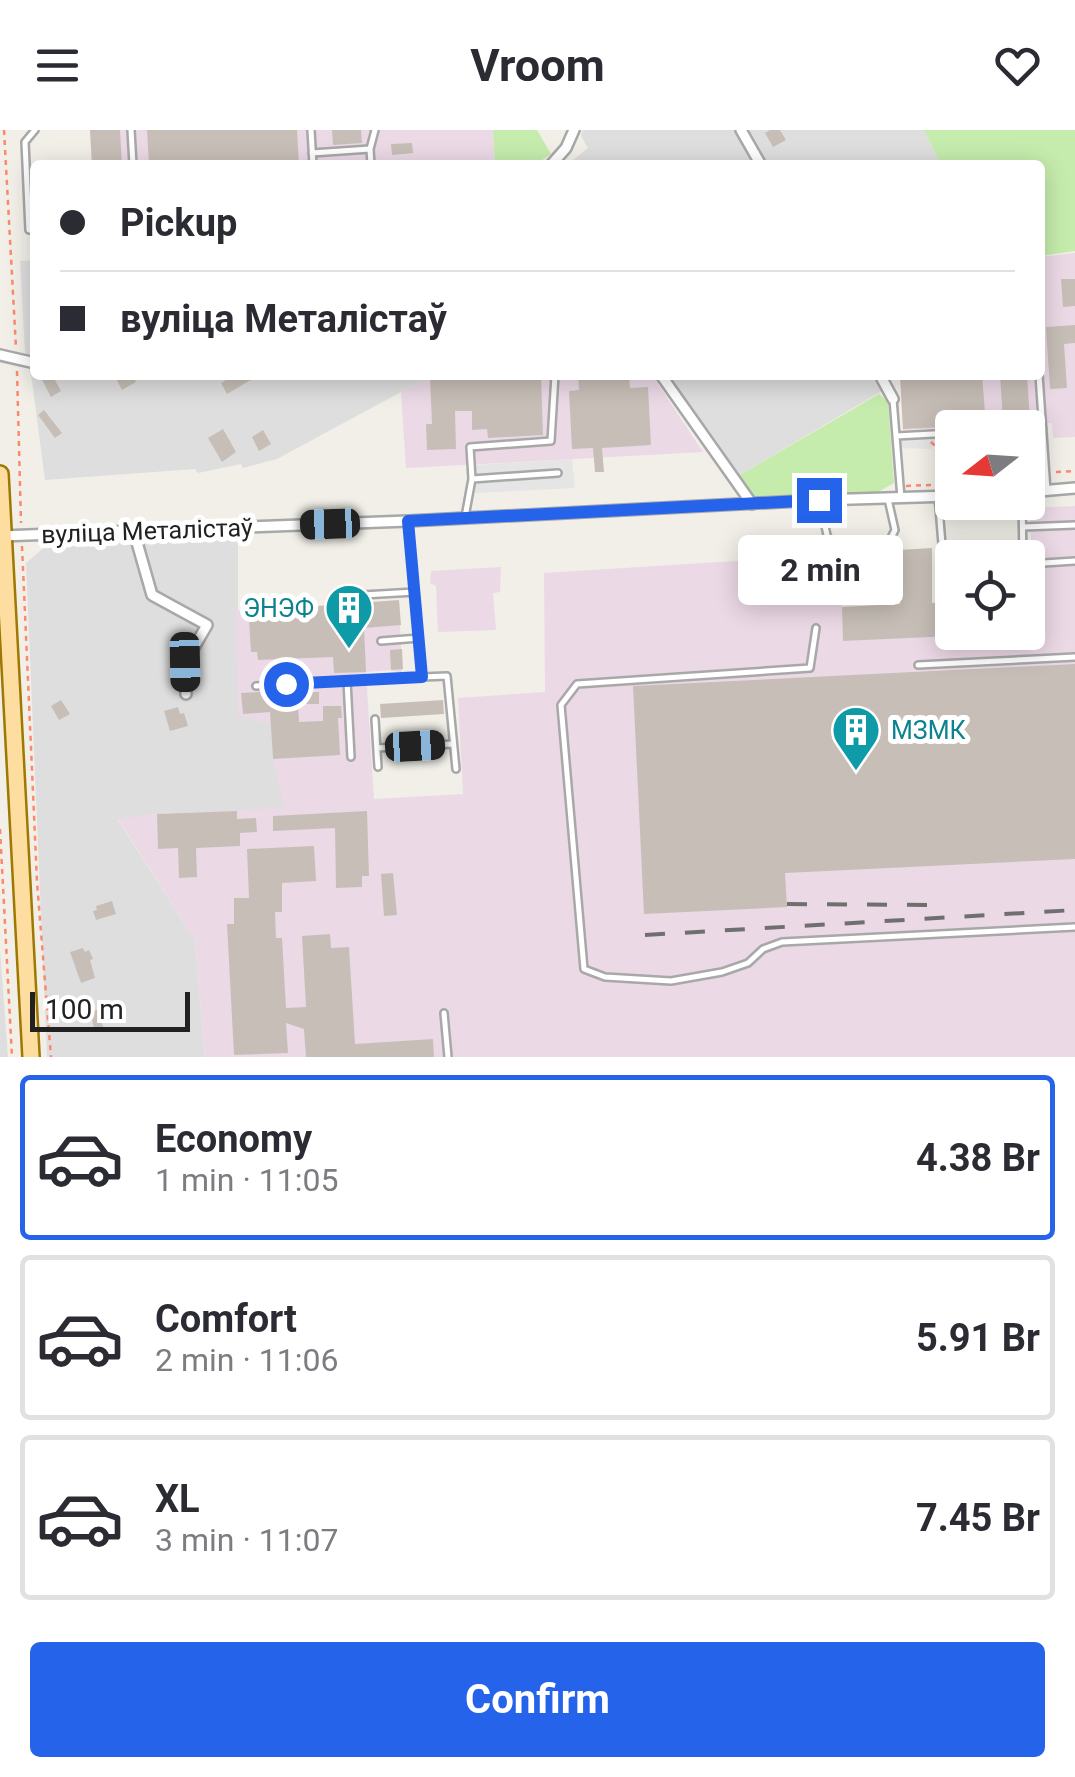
<!DOCTYPE html>
<html lang="en">
<head>
<meta charset="utf-8">
<style>
  body { margin:0; font-family:Roboto,sans-serif; background:#f2f2f3; color:#2b2b33; height:100vh; display:flex; flex-direction:column; font-size:38px; white-space:nowrap }
  * { box-sizing:border-box; margin:0 }
  p { font-size:32px; color:#7c7c81 }
  .icon { flex:none; width:55px; height:55px; fill:none; stroke:currentColor; stroke-width:2; stroke-linecap:round; stroke-linejoin:round }
  .map { position:relative; height:927px; overflow:hidden }
  .details { display:flex; flex-direction:column; background:#fff; flex:1 }
  .details>* { flex:none }
  .top-card { position:absolute; left:30px; top:30px; width:1015px; height:220px; border-radius:10px; box-shadow:0 5px 25px #0003; display:grid; align-content:center; height:220px; padding:0 30px; background:#fff }
  .needle { width:65px; rotate:253deg }
  .controls { position:absolute; left:935px; top:280px; display:grid; gap:20px }
  .controls a { display:grid; place-items:center; width:110px; height:110px; border-radius:10px; background:#fff; box-shadow:0 5px 25px #0003; font-size:50px }
  .scale { position:absolute; left:30px; bottom:25px; width:160px; box-sizing:border-box; padding-left:10px; border:5px solid #212121; border-top:0; font-size:28px; line-height:35px; white-space:nowrap; color:#212121; -webkit-text-stroke:8px #fff; paint-order:stroke }
  .end { position:absolute; width:45px; height:45px; margin:-22px; border:12px solid #2563eb; background:#fff; box-shadow:0 0 0 5px #fff }
  .from { border-radius:50% }
  .bubble { position:absolute; height:70px; border-radius:10px; background:#fff; box-shadow:0 5px 25px #0003; font-size:32px; font-weight:700; line-height:70px; text-align:center }
  .car { position:absolute; width:30px; height:60px; margin:-30px -15px; border-radius:12px; box-shadow:0 0 8px 2px #0007; background:linear-gradient(#222 24%,#8ab4d8 0 40%,#222 0 76%,#8ab4d8 0 86%,#222 0) }
  .top-card b { display:flex; align-items:center; gap:35px; height:95px; font-size:38px }
  .top-card b+b { border-top:2px solid #e1e1e2 }
  .top-card i { width:25px; height:25px; background:#2b2b33 }
  ul { padding:18px 0 0; list-style:none }
  li { display:flex; align-items:center; gap:30px; height:165px; margin:0 20px 15px; padding:0 10px; border:5px solid #e1e1e2; border-radius:10px }
  li div { flex:1 }
  li b { display:block; font-size:38px }
  li em { font-style:normal; font-weight:700 }
  li.on { border-color:#2563eb }
  li>.icon { width:90px; height:90px; stroke-width:1.5 }
  .cta { display:flex; gap:20px; margin-top:auto; padding:20px 30px }
  .cta a { flex:1; height:115px; border-radius:10px; background:#2563eb; color:#fff; font-size:40px; font-weight:700; line-height:115px; text-align:center }
  header { display:flex; justify-content:space-between; align-items:center; height:130px; padding:0 30px; background:#fff; font-size:45px; font-weight:700 }
  .map>svg:first-child { display:block }
  .residential { fill:#dfdede }
  .industrial { fill:#ebd9e6 }
  .grass { fill:#c6ecad }
  .parking { fill:#e5e5e5 }
  .building { fill:#c7bfb7 }
  .lines { fill:none; stroke-linecap:round; stroke-linejoin:round }
  .service-casing { stroke:#a8a8a8; stroke-width:10 }
  .minor-casing { stroke:#a8a8a8; stroke-width:14 }
  .primary-casing { stroke:#9e7800; stroke-width:20 }
  .path { stroke:#fd896d; stroke-width:2.5; stroke-dasharray:5 5; stroke-linecap:butt }
  .service { stroke:#fff; stroke-width:5 }
  .minor { stroke:#fff; stroke-width:9 }
  .primary { stroke:#fedea0; stroke-width:15 }
  .rail { stroke:#6f6f6f; stroke-width:4; stroke-dasharray:20 20; stroke-linecap:butt }
  .route { stroke:#2563eb; stroke-width:12 }
  .labels { text-anchor:middle; dominant-baseline:central; stroke-width:10; stroke-linejoin:round; paint-order:stroke }
  .street-label { font-size:25px; fill:#212121; stroke:#fff }
  .culture-label { font-size:25px; fill:#0d838f; stroke:#fff; text-anchor:end }
</style>
</head>
<body>
<header><svg class="icon" aria-label="menu" viewBox="0 0 24 24"><path d="M4 6h16M4 12h16M4 18h16"/></svg>Vroom<svg class="icon" aria-label="heart" viewBox="0 0 24 24"><path d="M12 20l-8-8c-3-5 5-10 8-4 3-6 11-1 8 4z"/></svg></header>
<div class="map">
<svg width="1075" height="927" viewBox="0 0 1075 927">
  <rect width="100%" height="100%" fill="#f1efe8"/>
  <path class="residential" d="M583,0H924L941,35H567L588,18L581,6Z
    M35,130V245H436L401,262L277,329L243,338L241,334L198,343L195,339L45,350L32,251L25,222L20,131Z
    M654,245H873L882,261L738,346L713,312L705,317Z
    M238,403V584L271,594L273,629L285,679L157,684L118,690L195,810L205,927H47L26,433L47,415Z
    M0,820L8,927H0Z"/>
  <path class="industrial" d="M90,0H493L495,35H92Z
    M1075,123V307L1053,308L1052,293L903,300L900,245H1040V127Z
    M436,245H652L703,322L406,338L401,262Z
    M1075,376V927H205L195,810L118,689L157,684L284,678L273,629L271,594L238,585L236,480L248,481V473H264L265,480L399,470L402,543L391,540L366,542L374,669L463,664L458,568L545,562L544,443L817,426L842,477L952,472V502H1028V470H1035L1029,378Z
    M501,437L500,462L493,463L496,500L438,502L436,456L430,453L431,441Z"/>
  <path class="grass" d="M493,0H537L551,24L535,35H495Z
    M924,0H1075V121L1040,126V35H941Z
    M879,264L888,272L894,353L878,362L753,368L738,346Z"/>
  <path class="parking" d="M1042,297L1045,335L1032,333L1028,307V298Z
    M952,301V311H938L930,319L897,318L896,304Z
    M572,329L575,358L475,363V335Z
    M889,413L888,469L841,474L821,415Z"/>
  <path class="building" d="M90,0H120L122,35H92Z
    M147,0H297L299,35H149Z
    M332,0H361L362,13L333,15Z
    M770,0H780L786,10L773,17L765,3Z
    M412,13L413,23L392,25L391,14Z
    M1061,149H1075V176L1063,177Z
    M1075,195V213L1064,214L1067,258L1050,259L1046,197Z
    M52,245L61,261L51,267L42,250Z
    M114,245H132L136,252L122,260Z
    M235,245H259L227,264L221,253Z
    M472,245H541L543,305L488,308L487,299L472,300V281H455L456,319L427,320L426,294H432L430,248Z
    M578,245H629L630,258L648,257L651,315L602,318L604,342H595L593,318L572,319L569,261L579,260Z
    M900,245H982L986,295L903,299Z
    M1000,245H1027L1030,290L1003,291Z
    M44,280L62,303L55,308L38,285Z
    M223,299L236,322L222,332L208,308Z
    M263,300L271,314L259,321L252,307Z
    M932,418V473L952,472V506L843,511L842,477L900,474L898,420Z
    M399,470L401,495L364,498L366,542L334,543L333,527L258,530L257,522H251L248,473H264V480Z
    M402,519L403,539L391,540L390,520Z
    M1075,534V729L785,743L787,777L644,784L633,556Z
    M297,560V562H319V574H298L299,592L323,591V576H341L342,588H338L340,625L273,629L270,582L243,584L241,563Z
    M61,570L70,584L59,590L51,576Z
    M443,570L444,584L381,588L380,574Z
    M178,577L180,584L184,583L188,596L170,601L164,581Z
    M237,681V689L256,688L257,702L240,703V716L196,718L197,747L179,748L178,718L158,719L157,684Z
    M367,681L369,746H362V757L336,758L335,698L273,701V686Z
    M314,716L316,751L282,753V782H275L276,808H282L286,878L306,877L302,806L330,804L331,818L349,817L355,914L433,909L434,927H306L304,899L286,893L288,923L234,925L227,794H234V768H249L247,719Z
    M393,743L397,785L384,786L381,744Z
    M112,771L116,784L96,790L93,781L97,780L96,776Z
    M83,818L85,822L89,820L93,829L90,830L95,848L81,853L70,822Z
    M106,877L109,889L101,891L104,899L95,901L90,882Z"/>
  <g class="lines">
    <g class="service-casing">
      <path id="service" d="M35,0L25,12L29,100H35
        M131,0L133,35
        M311,0L313,35
        M370,19L375,0
        M312,23L370,19L371,35
        M1039,245L1047,361
        M893,269L901,368
        M1028,300L1043,299
        M896,306L952,303
        M472,349L470,317L551,311L555,245
        M938,366L943,426L952,450
        M819,370L827,405L837,428L882,425L895,400L888,369
        M1022,372L1023,428
        M465,387L472,349L558,343
        M408,391L422,547L447,546L456,639
        M1023,397L1075,395
        M1028,434L1075,431
        M363,465L415,462
        M816,498L810,538L577,554L561,575L584,839L605,847L671,851L722,842L748,833L763,819L782,812L1075,797
        M381,511L419,508
        M918,535L1075,527
        M347,551L351,627
        M256,556L422,547
        M375,589L378,637
        M377,618L453,614
        M444,883L448,927"/>
    </g>
    <g class="minor-casing">
      <path id="minor" d="M741,0L761,35
        M551,35L566,18L574,0
        M0,225L35,233
        M661,245L752,374
        M880,245L893,269
        M1028,362L1075,358
        M134,402L152,465L207,495L185,533L186,564
        M1,406L408,391L819,370L952,366"/>
    </g>
    <g class="primary-casing">
      <path id="primary" d="M0,344L31,927"/>
    </g>
    <path class="path" d="M4,0L16,218
      M17,241L21,393
      M931,312L952,331
      M1056,342L1075,341
      M906,356L952,354
      M22,416L37,752L51,927
      M0,699L12,927"/>
    <use href="#service" class="service"/>
    <use href="#minor" class="minor"/>
    <use href="#primary" class="primary"/>
    <path class="rail" d="M787,774L943,775
      M645,805L1075,780"/>
  </g>
  <g class="lines">
    <path class="route" d="M286,554L422,547L408,391L819,370"/>
  </g>
  <defs>
    <g id="building-pin" transform="scale(2.5)"><path d="M0 17L-7.5 6A9.5 9.5 0 1 1 7.5 6Z" fill="#0f9aa8" stroke="#fff"/><path d="M-4-6H4V6H1V3H-1V6H-4ZM-2.5-4.3h1.7v1.8h-1.7ZM.8-4.3h1.7v1.8H.8ZM-2.5-1h1.7V.8h-1.7ZM.8-1h1.7V.8H.8Z" fill="#fff"/></g>
  </defs>
  <g fill-rule="evenodd">
    <use href="#building-pin" x="349" y="478"/>
    <use href="#building-pin" x="856" y="600"/>
  </g>
  <g class="labels">
    <g class="street-label">
      <text transform="translate(147 401) rotate(-2)">вуліца Металістаў</text>
    </g>
    <g class="culture-label">
      <text x="314" y="478">ЭНЭФ</text>
      <text x="891" y="600" text-anchor="start">МЗМК</text>
    </g>
  </g>
</svg>
<div class="controls">
<a><svg class="needle" viewBox="-14 -14 28 28"><path d="M0-13l5 13h-10z" fill="#e53935"/><path d="M0 13l5-13h-10z" fill="#7c7c81"/></svg></a>
<a><svg class="icon" aria-label="locate" viewBox="0 0 24 24"><circle cx="12" cy="12" r="6"/><path d="M12 2v4M12 18v4M2 12h4M18 12h4"/></svg></a>
</div>
<div class="scale">100 m</div>
<i class="end from" style="left:286px;top:554px"></i>
<i class="end" style="left:819px;top:370px"></i>
<div class="bubble" style="left:738px;top:405px;width:165px">2 min</div>
<i class="car" style="left:330px;top:394px;rotate:268deg"></i>
<i class="car" style="left:185px;top:532px;rotate:179deg"></i>
<i class="car" style="left:415px;top:616px;rotate:87deg"></i>
<div class="top-card">
<b><i class="from"></i>Pickup</b>
<b><i></i>вуліца Металістаў</b>
</div>
</div>
<section class="details">
<ul>
<li class="on"><svg class="icon" aria-label="car" viewBox="0 0 24 24"><path d="M5 17H2v-5l4-1 3-4h7l3 4 3 1v5h-3M9 17h6M6 11h13"/><circle cx="7" cy="17" r="2"/><circle cx="17" cy="17" r="2"/></svg><div><b>Economy</b><p>1 min · 11:05</p></div><em>4.38 Br</em></li>
<li><svg class="icon" aria-label="car" viewBox="0 0 24 24"><path d="M5 17H2v-5l4-1 3-4h7l3 4 3 1v5h-3M9 17h6M6 11h13"/><circle cx="7" cy="17" r="2"/><circle cx="17" cy="17" r="2"/></svg><div><b>Comfort</b><p>2 min · 11:06</p></div><em>5.91 Br</em></li>
<li><svg class="icon" aria-label="car" viewBox="0 0 24 24"><path d="M5 17H2v-5l4-1 3-4h7l3 4 3 1v5h-3M9 17h6M6 11h13"/><circle cx="7" cy="17" r="2"/><circle cx="17" cy="17" r="2"/></svg><div><b>XL</b><p>3 min · 11:07</p></div><em>7.45 Br</em></li>
</ul>
<div class="cta"><a>Confirm</a></div>
</section>
</body>
</html>
